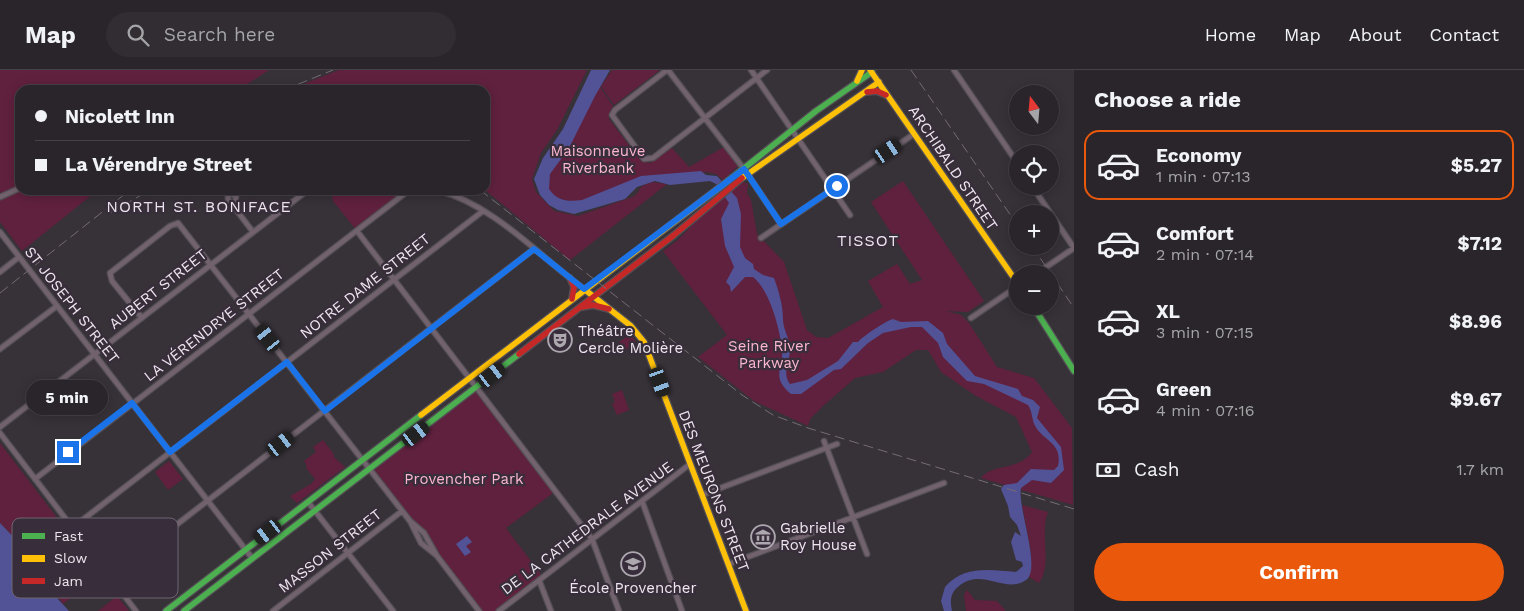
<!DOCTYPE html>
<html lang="en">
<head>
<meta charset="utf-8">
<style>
  body { margin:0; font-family:"Work Sans",sans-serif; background:#312d32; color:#f1f3f6; height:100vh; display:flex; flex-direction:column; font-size:19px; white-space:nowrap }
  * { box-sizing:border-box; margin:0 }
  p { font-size:16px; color:#a5a5a8 }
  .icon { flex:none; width:28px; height:28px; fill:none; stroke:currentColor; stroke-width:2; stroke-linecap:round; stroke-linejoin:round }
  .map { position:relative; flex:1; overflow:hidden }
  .drawer { display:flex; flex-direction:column; background:#29252a; width:450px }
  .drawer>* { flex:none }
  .guide { position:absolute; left:15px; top:15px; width:475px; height:110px; border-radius:15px; box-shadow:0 2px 12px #0003,0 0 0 1px #454247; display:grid; align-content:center; height:110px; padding:0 20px; background:#29252a }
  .needle { width:32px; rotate:344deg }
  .controls { position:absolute; left:1009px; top:15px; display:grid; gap:10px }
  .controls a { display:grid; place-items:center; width:50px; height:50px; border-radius:50%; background:#29252a; box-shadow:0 2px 12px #0003,0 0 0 1px #454247; font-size:25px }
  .end { position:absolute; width:22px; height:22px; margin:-11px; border:6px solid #1a73e8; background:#fff; box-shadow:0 0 0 2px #fff }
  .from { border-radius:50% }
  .bubble { position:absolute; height:35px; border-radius:18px; background:#29252a; box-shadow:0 2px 12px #0003,0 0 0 1px #454247; font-size:16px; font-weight:700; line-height:35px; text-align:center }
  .car { position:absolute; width:15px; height:30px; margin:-15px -8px; border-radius:6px; box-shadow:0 0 4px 1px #0007; background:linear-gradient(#222 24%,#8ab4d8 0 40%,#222 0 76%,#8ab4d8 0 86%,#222 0) }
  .guide b { display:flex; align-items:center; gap:18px; height:48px; font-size:19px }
  .guide b+b { border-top:1px solid #454247 }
  .guide i { width:12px; height:12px; background:#f1f3f6 }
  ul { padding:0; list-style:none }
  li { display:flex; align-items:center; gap:15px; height:70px; margin:0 10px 8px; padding:0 10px; border:2px solid transparent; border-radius:15px }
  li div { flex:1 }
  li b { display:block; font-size:19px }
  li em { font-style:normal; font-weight:700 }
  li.active { border-color:#ea580c }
  li>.icon { width:45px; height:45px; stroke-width:1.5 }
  h2 { padding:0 20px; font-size:22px; line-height:60px }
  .pay { display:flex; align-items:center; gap:12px; height:55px; padding:0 20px; font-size:19px }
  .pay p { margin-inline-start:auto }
  .action { display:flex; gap:10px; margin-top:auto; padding:10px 20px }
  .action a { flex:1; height:58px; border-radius:30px; background:#ea580c; color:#fff; font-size:20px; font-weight:700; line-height:58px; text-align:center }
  header { display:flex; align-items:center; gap:30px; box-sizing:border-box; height:70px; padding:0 25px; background:#29252a; border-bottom:1px solid #454247 }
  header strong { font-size:24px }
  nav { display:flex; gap:28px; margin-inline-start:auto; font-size:18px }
  .search { width:350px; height:45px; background:#312d32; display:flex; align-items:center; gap:12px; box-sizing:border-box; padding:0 18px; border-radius:28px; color:#a5a5a8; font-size:19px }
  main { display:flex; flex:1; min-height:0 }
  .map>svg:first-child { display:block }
  .green { fill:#60213e }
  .water { fill:#525296 }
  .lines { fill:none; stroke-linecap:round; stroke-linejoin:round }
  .street-casing { stroke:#534f54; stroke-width:7 }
  .fast-casing { stroke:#534f54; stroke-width:8 }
  .slow-casing { stroke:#534f54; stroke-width:8 }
  .jam-casing { stroke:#534f54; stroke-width:8 }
  .street { stroke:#71626e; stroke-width:4.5 }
  .fast { stroke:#4caf50; stroke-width:5.5 }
  .slow { stroke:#ffc107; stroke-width:5.5 }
  .jam { stroke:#c62828; stroke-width:5.5 }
  .rail { stroke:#766c74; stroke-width:1; stroke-dasharray:10 5; stroke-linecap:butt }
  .route { stroke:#1a73e8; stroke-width:6 }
  .labels { text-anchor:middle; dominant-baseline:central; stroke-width:4.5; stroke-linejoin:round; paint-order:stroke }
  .park-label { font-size:15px; fill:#fcb6cf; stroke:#382e3b }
  .street-label { font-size:15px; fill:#ede6ef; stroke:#382e3b }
  .poi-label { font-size:15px; fill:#ede6ef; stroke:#382e3b; text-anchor:start }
  .neighbourhood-label { font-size:16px; letter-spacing:1px; fill:#ede6ef; stroke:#382e3b }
  .key { fill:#382e3b; stroke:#6e6571; stroke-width:1 }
  .key-label { font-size:14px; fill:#ede6ef }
</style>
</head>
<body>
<header>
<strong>Map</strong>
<div class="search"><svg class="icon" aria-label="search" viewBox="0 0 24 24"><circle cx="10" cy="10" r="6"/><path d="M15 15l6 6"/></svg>Search here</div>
<nav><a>Home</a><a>Map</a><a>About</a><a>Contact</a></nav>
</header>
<main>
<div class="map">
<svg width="1074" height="541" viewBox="0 0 1074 541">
  <rect width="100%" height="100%" fill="#373138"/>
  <path class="green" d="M0,0H269L238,20H20V120H98L22,181L0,152Z
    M339,0H587L557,60L541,83L532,109L536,122L554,141L578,146L635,126L642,116L652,112L667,114L570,190L485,120V20H289Z
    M612,0H660L614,35L601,16Z
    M599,15L613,36L609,45V49L641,91L650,93L672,78L689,97L724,77L738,96L723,110L716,104L707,102C686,105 662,103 641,108C608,116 587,144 551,125L546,111Z
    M903,111L984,231L968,242L946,241L961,245L969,253L997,297L1034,308L1072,358L1073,435L981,408C992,393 1019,401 1032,382L1016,347L976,326L941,302L928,280H916L883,302L855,308L823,336L810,349L808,356L754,331L698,287L727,265L663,181L678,170L706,141L743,112L748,114L747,123L751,130L757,164L784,192L807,260L816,267L828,268L883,237L868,211L897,194L910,214L922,210L871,132Z
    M331,120H407L357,161L333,131Z
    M630,264L636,272L624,281L618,273Z
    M477,317L556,421L506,458L543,507L499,541H479L437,486L427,467L410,451L370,400Z
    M622,320L629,340L617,345L612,334L615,332L612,324Z
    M323,370L333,383L334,387L345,397L297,433L290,426L311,414L315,409L306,398L307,396L304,391L316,382L313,377Z
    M0,373L103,508L89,518L86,516L63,534L27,481L0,453Z
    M169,391L183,409L168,420L155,402Z
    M1022,435L1048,442C1039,464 1053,492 1039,513L1029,507L1031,483Z
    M967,520L975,530L997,531L1006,541H966L964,525Z
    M117,526L129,541H98Z"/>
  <path class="water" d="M591,0H610L595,26L569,78L550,104L549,119C557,131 568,132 582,130L641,106L701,101L706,105L717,106L737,128L741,144L740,177L745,188L753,194L754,199L763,205L774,208C779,222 783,235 783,250C783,258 789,268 790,277C791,290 781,303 790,314L807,310L838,291L853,272H858C863,266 886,251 893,249L901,252L928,251L943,263L947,274L975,306L1018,319L1022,326L1033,330L1040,337L1037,348L1061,377L1064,400L1051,413L1032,410L1021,418C1017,437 1042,499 1026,510C1005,525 981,496 958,517C950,523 950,532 952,541H944L941,531L945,517C964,495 990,500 1016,502L1023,496L1022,492L1016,490L1011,472L1015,462L1021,466L1017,455L1010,447L1008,436L1001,419L1004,415L1017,413L1031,399L1054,400L1058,396C1063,372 1043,372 1034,354C1032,348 1032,341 1028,335L984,314L967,311L943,287L938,273L922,257H911L883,263L868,273L841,299L834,300L801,324H791C770,306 784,299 782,278C779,257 770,221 753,207H745L731,222L730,216L726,212L734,197L725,176L721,149L729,133L716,114L710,111L670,115L655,111L637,117L625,129L574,144L558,140L549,135L540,125L534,109L543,88L563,59Z
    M0,453L27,481L57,528L69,541H0Z
    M467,466L472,472L466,476L471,482L465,486L456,474Z"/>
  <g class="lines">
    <g class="street-casing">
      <path id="street" d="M667,0L615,40L612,45L644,89L653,88L767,0
        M668,0L744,99L781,154
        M751,0L850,145
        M954,0L1018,94
        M1032,116L1074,178
        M437,120C494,135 538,185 584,219
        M0,127L20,118
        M234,136L236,127L232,123L228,126V129L253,162
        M357,161L592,469L619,541
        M0,162L252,488
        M761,168L914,64
        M0,202L19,187
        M1036,204L1074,178
        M142,248L112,211L110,203L170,156L178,153L410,451L424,463L437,486L479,541
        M971,248L1018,216
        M0,279L57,236
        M0,357L308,120
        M0,363L136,541
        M824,371L867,484
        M35,409L408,121
        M702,425L837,374
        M642,431L682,541
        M308,432L393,541
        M411,453L421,473L436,485
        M72,458L483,141
        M729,494L944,413
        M110,506L534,179
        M539,510L551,541
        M273,541L402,441
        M499,541L690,394"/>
    </g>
    <g class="fast-casing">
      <path id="fast" d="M728,111L816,41L872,2
        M1033,236L1074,301
        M166,541L421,345
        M184,541L519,284"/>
    </g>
    <g class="slow-casing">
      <path id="slow" d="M870,0L1018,214
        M857,11L862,0
        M742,108L879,12
        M1014,211L1018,220
        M584,219L631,256L644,272L746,541
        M421,345L728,111"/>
    </g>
    <g class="jam-casing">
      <path id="jam" d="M867,22L877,21L886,25
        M570,208L574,217L572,229
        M582,237L593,235L609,239
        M519,284L674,165L742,108"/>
    </g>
    <use href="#street" class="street"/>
    <use href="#fast" class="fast"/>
    <use href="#slow" class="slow"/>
    <use href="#jam" class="jam"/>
    <path class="rail" d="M911,0L1018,156
      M284,20L333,0
      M480,120L742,325L773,345L808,358L1074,439
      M110,143L150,120
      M1032,176L1074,238
      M0,223L130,120"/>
  </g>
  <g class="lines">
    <path class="route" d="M68,382L132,333L170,382L287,292L325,341L534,179L584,219L744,99L781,154L837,116"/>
  </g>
  <defs>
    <g id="theatre-ring" transform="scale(1.25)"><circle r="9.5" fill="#382e3b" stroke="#ada7af" stroke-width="1.5"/><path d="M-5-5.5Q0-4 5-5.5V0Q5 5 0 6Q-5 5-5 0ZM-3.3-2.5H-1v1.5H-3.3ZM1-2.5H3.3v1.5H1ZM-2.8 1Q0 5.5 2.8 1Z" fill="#ada7af"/></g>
    <g id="museum-ring" transform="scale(1.25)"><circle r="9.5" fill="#382e3b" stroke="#ada7af" stroke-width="1.5"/><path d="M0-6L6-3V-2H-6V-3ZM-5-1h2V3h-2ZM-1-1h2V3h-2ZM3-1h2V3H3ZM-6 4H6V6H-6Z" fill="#ada7af"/></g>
    <g id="school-ring" transform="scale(1.25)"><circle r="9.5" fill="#382e3b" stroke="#ada7af" stroke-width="1.5"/><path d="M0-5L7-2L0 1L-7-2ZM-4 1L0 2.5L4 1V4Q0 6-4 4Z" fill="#ada7af"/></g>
  </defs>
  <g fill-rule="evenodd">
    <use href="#theatre-ring" x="560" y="270"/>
    <use href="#museum-ring" x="763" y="467"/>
    <use href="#school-ring" x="633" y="494"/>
  </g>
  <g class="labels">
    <g class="park-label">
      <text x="598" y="81">Maisonneuve<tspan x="598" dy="17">Riverbank</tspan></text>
      <text x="769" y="276">Seine River<tspan x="769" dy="17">Parkway</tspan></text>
      <text x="464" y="409">Provencher Park</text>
    </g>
    <g class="street-label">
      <text transform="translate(953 98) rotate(56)">ARCHIBALD STREET</text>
      <text transform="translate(365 216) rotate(-38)">NOTRE DAME STREET</text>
      <text transform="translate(158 219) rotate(-38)">AUBERT STREET</text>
      <text transform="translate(72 235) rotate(52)">ST JOSEPH STREET</text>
      <text transform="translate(214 255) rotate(-38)">LA VÉRENDRYE STREET</text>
      <text transform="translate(714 421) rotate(69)">DES MEURONS STREET</text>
      <text transform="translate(587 458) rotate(-37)">DE LA CATHEDRALE AVENUE</text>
      <text transform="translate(330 481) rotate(-38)">MASSON STREET</text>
    </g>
    <g class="poi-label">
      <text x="578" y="261">Théâtre<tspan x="578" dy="17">Cercle Molière</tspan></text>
      <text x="780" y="458">Gabrielle<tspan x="780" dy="17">Roy House</tspan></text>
      <text x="633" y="518" text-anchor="middle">École Provencher</text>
    </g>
    <g class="neighbourhood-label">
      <text x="199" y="136">NORTH ST. BONIFACE</text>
      <text x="868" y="170">TISSOT</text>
    </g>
  </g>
  <rect x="12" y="448" width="166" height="80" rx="8" class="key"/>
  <rect x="22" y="463" width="23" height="6" fill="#4caf50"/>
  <rect x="22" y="485" width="23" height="7" fill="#ffc107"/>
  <rect x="22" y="508" width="23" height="6" fill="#c62828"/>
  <g class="key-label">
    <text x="54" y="471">Fast</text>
    <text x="54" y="493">Slow</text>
    <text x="54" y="516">Jam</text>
  </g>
</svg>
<div class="controls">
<a><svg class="needle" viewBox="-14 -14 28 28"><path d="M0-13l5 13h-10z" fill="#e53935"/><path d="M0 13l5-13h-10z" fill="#a5a5a8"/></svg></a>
<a><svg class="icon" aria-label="locate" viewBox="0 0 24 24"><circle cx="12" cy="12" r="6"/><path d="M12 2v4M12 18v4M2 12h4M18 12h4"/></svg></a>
<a>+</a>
<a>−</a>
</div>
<i class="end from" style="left:837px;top:116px"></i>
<i class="end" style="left:68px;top:382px"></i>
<div class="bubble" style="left:26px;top:310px;width:82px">5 min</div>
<i class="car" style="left:888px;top:81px;rotate:56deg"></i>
<i class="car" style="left:268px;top:268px;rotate:322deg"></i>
<i class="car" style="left:492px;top:305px;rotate:52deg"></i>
<i class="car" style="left:660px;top:312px;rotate:160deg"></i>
<i class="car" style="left:416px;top:364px;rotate:52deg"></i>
<i class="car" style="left:281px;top:374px;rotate:52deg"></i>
<i class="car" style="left:268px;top:462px;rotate:233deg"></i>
<div class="guide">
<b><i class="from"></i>Nicolett Inn</b>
<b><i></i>La Vérendrye Street</b>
</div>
</div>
<section class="drawer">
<h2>Choose a ride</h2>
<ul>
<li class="active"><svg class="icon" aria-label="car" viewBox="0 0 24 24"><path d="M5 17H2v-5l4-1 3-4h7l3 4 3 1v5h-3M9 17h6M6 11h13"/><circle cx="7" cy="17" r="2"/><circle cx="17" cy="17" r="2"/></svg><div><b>Economy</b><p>1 min · 07:13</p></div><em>$5.27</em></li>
<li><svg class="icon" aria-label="car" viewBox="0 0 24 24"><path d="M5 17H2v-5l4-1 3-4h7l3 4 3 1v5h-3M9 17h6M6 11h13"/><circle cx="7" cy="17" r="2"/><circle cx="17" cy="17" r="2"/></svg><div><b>Comfort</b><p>2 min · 07:14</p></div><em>$7.12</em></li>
<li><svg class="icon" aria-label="car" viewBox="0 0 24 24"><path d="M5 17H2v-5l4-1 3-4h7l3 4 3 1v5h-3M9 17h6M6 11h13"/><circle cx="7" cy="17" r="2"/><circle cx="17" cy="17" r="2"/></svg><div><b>XL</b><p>3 min · 07:15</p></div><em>$8.96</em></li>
<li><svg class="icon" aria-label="car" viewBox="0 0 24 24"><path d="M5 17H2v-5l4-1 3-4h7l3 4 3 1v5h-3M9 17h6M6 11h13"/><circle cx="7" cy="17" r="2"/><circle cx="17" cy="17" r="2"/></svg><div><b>Green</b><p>4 min · 07:16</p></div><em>$9.67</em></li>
</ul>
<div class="pay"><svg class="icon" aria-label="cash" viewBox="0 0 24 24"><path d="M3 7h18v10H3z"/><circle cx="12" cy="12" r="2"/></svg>Cash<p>1.7 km</p></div>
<div class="action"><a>Confirm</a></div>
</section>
</main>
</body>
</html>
